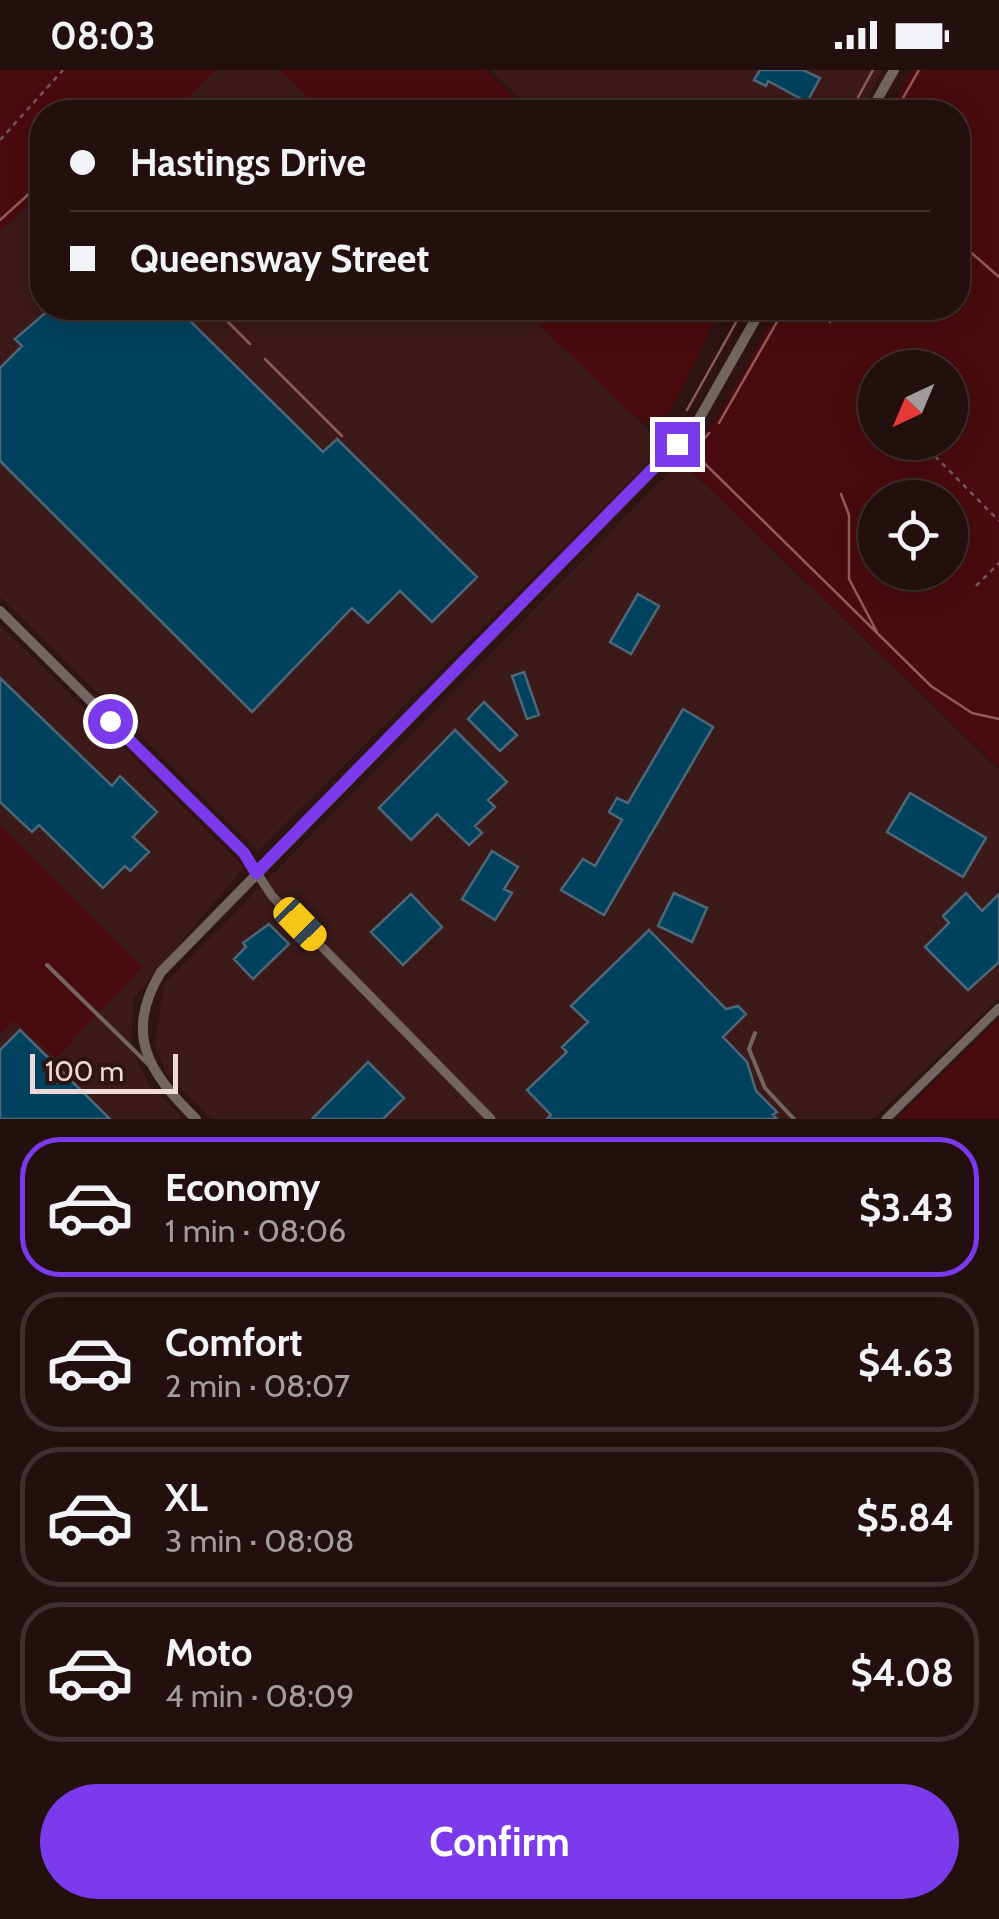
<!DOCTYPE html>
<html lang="en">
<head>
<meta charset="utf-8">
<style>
  body { margin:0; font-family:Cabin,sans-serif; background:#2a1817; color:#f1f3f6; height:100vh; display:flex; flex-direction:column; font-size:38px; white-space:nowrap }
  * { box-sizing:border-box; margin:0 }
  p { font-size:32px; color:#a29c9e }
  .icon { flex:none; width:55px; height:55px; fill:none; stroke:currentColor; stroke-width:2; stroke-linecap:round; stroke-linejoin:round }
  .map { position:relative; height:1049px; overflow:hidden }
  .details { display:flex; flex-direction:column; background:#220f0e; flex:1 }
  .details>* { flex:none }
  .top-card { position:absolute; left:30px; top:30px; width:940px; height:220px; border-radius:40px; box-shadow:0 5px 25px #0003,0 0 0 2px #3f2f2e; display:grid; align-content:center; height:220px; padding:0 40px; background:#220f0e }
  .needle { width:65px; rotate:224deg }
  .fabs { position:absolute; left:858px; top:280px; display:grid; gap:20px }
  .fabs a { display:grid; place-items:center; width:110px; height:110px; border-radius:50%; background:#220f0e; box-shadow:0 5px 25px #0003,0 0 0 2px #3f2f2e; font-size:50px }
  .scale { position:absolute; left:30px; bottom:25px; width:148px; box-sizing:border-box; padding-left:10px; border:5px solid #edd9d8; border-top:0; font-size:28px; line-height:35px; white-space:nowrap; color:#edd9d8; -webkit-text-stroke:8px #2e1412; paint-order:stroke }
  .end { position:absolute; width:45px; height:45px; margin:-22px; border:12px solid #7c3aed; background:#fff; box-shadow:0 0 0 5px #fff }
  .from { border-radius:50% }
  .car { position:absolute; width:30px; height:60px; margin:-30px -15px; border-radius:12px; box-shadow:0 0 8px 2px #0007; background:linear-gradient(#f5c518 24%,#345 0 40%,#f5c518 0 76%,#345 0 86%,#f5c518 0) }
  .top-card b { display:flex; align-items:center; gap:35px; height:95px; font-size:38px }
  .top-card b+b { border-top:2px solid #3f2f2e }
  .top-card i { width:25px; height:25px; background:#f1f3f6 }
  ul { padding:18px 0 0; list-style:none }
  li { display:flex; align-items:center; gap:30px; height:140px; margin:0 20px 15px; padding:0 20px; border:5px solid #3f2f2e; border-radius:40px }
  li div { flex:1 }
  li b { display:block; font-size:38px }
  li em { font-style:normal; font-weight:800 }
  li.current { border-color:#7c3aed }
  li>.icon { width:90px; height:90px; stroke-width:1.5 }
  .primary-button { display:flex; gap:20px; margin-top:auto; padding:20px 40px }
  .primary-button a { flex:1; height:115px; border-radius:60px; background:#7c3aed; color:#fff; font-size:40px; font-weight:800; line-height:115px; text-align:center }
  .status { display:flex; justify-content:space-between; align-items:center; height:70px; padding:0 50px; background:#220f0e; direction:ltr }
  .status svg { height:28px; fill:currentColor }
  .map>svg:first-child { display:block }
  .built { fill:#3c1a19 }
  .green { fill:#4a0b0e; fill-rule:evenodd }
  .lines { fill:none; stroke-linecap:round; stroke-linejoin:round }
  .stream { stroke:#905c5b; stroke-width:2.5 }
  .building { fill:#00415d; stroke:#4c6879; stroke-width:2.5 }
  .path { stroke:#725a59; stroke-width:2.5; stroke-dasharray:5 5; stroke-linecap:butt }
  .service { stroke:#746563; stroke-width:4 }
  .minor { stroke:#746563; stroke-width:9 }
  .tertiary { stroke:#746563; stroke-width:10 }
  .route { stroke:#7c3aed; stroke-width:12 }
</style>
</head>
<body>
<div class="status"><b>08:03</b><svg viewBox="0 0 49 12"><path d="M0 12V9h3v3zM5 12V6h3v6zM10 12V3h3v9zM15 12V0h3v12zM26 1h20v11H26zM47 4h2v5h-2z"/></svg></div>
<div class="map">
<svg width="999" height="1049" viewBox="0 0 999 1049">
  <rect width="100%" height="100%" fill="#2e1412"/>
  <path class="built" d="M215,0H280L323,42H173Z
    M490,0H883L860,42H536Z
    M42,119V238H522L665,376L258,781L0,527V162Z
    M681,391L999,700V928L873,1049H212L166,1004L155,974L164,914Z
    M0,555L244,797L134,928L131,976L148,1014L183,1049H0Z"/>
  <path class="green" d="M0,0H215L173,42H42V119L0,162Z
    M280,0H485L530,42H323Z
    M912,0H999V698L681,391L719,345L779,238H958V42H888ZM875,298H950V372H875ZM875,428H950V502H875Z
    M522,238H721L670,343L652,355L632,345Z
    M0,755L143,897L56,988L14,951L0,964Z
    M999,949V1049H897Z"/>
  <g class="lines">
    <path class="stream" d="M850,42L873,0
      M895,42L919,0
      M0,150L42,112
      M958,171L999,207
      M214,238L250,274
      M827,238L830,252
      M265,289L342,366
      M687,340L744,238
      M719,353L785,238
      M693,382L931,616L972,643L999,649
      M687,389L709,363
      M841,424L849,445V509L878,564"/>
  </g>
  <path class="building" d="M760,0H803L820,8L807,32L768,11L766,16L754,10Z
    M51,238H177L323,382L337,369L477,507L432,552L400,521L368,553L352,538L252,642L0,391V298L22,276L15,269Z
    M638,524L659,536L631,584L610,572Z
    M524,602L539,645L527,649L512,606Z
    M0,608L112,716L120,706L157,742L133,767L149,782L130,801L125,796L103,818L39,755L32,762L0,732Z
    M484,632L517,665L500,681L468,649Z
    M683,639L713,657L604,845L561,820L583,789L595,796L622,750L609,742L617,728L628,733Z
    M455,660L507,712L488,730L495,737L475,756L482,763L469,775L437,744L411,770L379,738Z
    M910,723L986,768L963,807L887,762Z
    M492,781L518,797L504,819L512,823L495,850L462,829Z
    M674,823L707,838L692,872L658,856Z
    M966,823L982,841L999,824V892L968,920L925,877L949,853L943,846Z
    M411,824L442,857L403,895L371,862Z
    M269,854L289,874L253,909L234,889L246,877L243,873Z
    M649,860L726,939L738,936L746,944L723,967L747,992L756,1021L777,1042L773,1045L777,1049H547L551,1045L527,1020L567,982L562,977L588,952L571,936Z
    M20,960L110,1049H0V980Z
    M368,992L404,1028L383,1049H312Z"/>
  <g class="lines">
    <path class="path" d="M0,70L63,0
      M921,372L999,451
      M976,516L999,493"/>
    <path class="service" d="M47,895L148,994
      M755,963L749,979L765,1018L794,1049"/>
    <path class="minor" d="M257,803L272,826L491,1049
      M886,1049L999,938"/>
    <path class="tertiary" d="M870,42L894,0
      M0,541L244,783L257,803
      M196,1049C149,1003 123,964 161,902L677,375L699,349L762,238"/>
  </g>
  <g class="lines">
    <path class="route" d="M110,651L244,783L256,803L677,374"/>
  </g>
</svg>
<div class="fabs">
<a><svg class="needle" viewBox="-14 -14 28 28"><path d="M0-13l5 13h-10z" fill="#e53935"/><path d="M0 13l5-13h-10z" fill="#a29c9e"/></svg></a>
<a><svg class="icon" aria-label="locate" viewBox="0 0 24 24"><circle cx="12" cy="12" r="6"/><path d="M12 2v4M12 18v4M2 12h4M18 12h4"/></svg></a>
</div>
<div class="scale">100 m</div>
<i class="end from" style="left:110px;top:651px"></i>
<i class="end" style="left:677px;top:374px"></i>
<i class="car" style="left:300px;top:854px;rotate:136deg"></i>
<div class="top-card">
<b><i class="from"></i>Hastings Drive</b>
<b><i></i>Queensway Street</b>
</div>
</div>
<section class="details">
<ul>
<li class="current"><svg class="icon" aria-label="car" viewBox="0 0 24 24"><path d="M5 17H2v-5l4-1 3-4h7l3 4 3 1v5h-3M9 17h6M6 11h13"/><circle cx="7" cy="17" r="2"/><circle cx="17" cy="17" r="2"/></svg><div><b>Economy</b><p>1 min · 08:06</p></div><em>$3.43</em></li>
<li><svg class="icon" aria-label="car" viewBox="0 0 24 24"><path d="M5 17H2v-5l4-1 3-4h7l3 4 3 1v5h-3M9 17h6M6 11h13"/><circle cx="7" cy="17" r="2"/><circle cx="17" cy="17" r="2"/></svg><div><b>Comfort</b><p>2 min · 08:07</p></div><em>$4.63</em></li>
<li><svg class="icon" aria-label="car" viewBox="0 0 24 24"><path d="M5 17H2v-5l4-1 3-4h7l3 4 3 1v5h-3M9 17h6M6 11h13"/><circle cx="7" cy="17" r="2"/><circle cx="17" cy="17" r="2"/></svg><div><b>XL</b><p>3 min · 08:08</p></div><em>$5.84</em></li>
<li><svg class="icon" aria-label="car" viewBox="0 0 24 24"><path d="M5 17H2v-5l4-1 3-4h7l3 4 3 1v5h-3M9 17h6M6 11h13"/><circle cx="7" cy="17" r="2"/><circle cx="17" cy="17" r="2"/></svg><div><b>Moto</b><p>4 min · 08:09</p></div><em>$4.08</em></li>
</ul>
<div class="primary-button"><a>Confirm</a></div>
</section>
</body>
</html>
